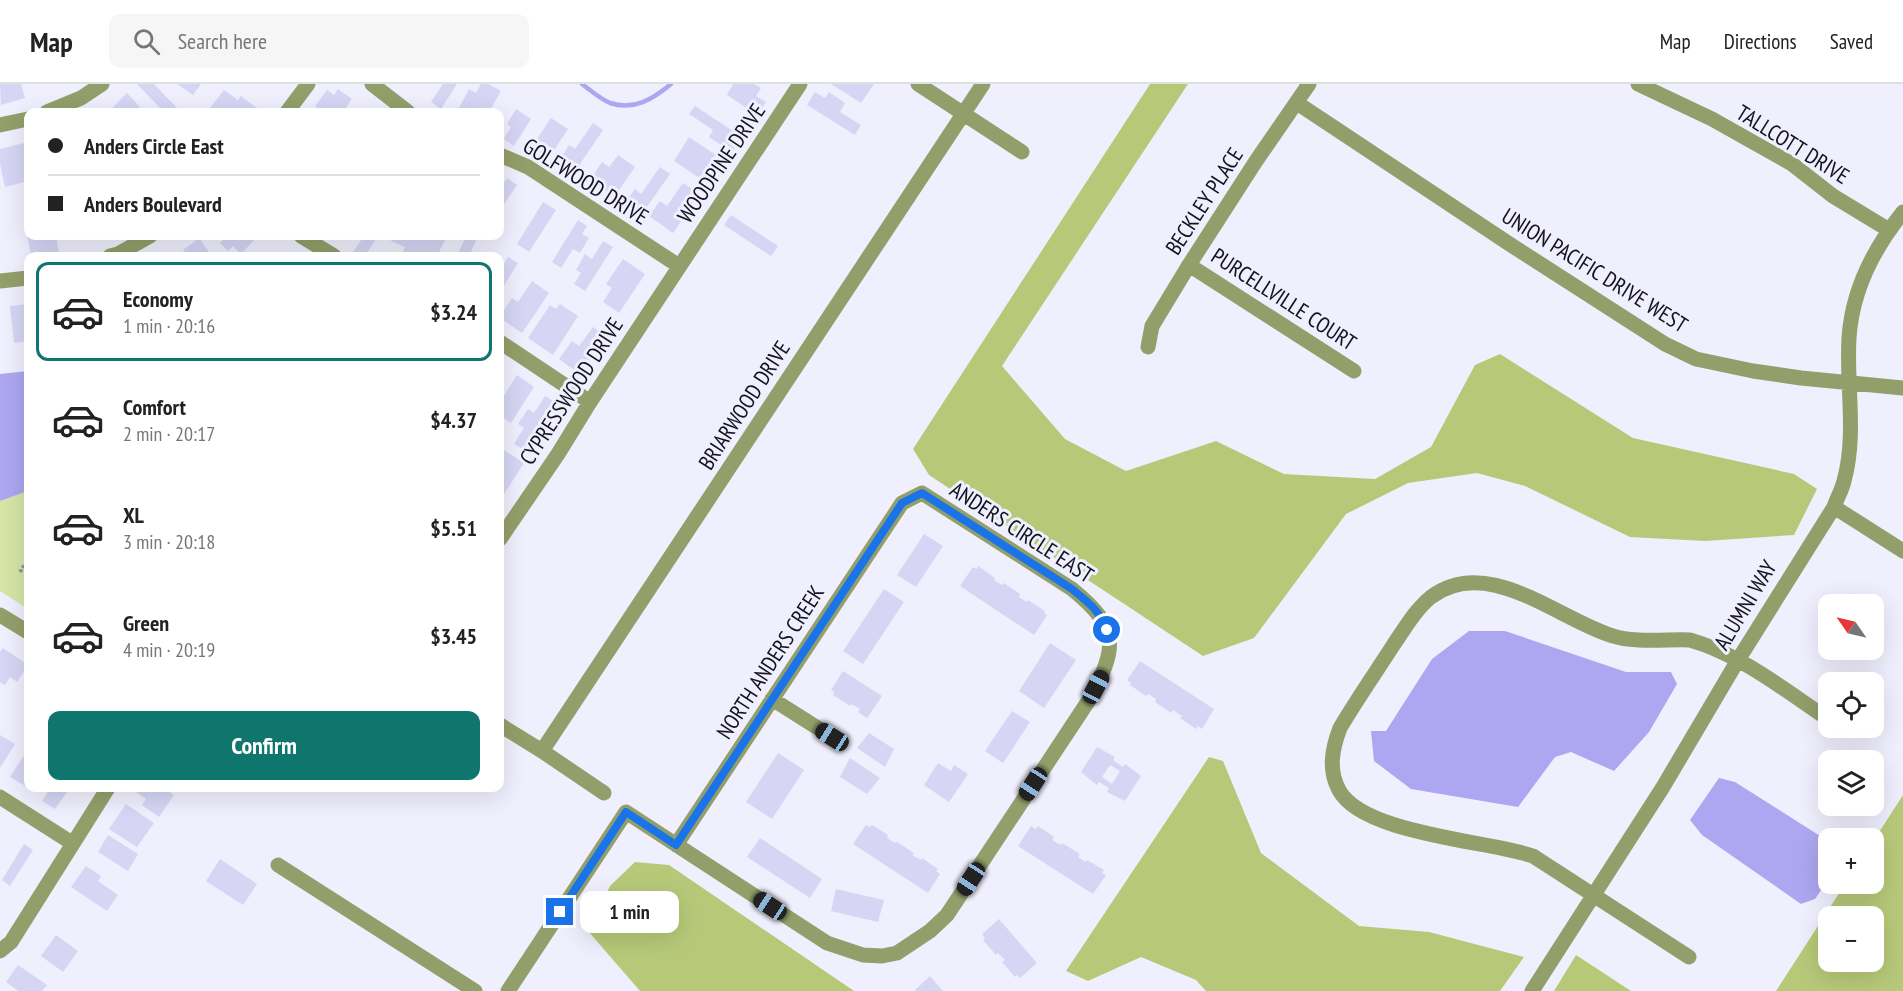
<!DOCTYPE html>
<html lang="en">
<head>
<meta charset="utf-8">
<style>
  body { margin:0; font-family:"PT Sans Narrow",sans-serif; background:#f6f6f6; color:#222; height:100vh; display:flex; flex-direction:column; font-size:22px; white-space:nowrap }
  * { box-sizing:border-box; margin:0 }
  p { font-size:20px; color:#767676 }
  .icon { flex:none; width:33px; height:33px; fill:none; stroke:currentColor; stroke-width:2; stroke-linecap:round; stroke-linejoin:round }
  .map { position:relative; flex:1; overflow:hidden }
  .sheet { position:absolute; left:24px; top:168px; width:480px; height:540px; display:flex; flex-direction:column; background:#fff; border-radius:12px; box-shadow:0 6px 24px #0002 }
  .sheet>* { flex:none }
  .guide { position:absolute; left:24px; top:24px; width:480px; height:132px; border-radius:12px; box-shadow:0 6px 24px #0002; display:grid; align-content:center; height:132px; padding:0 24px; background:#fff }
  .needle { width:39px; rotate:304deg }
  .tools { position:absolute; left:1818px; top:510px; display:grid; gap:12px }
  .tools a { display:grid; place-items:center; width:66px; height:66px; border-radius:12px; background:#fff; box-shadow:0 6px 24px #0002; font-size:30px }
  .end { position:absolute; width:27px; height:27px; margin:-14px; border:8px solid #1a73e8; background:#fff; box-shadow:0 0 0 3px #fff }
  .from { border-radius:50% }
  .bubble { position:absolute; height:42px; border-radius:12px; background:#fff; box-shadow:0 6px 24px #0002; font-size:20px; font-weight:600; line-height:42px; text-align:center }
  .car { position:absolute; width:18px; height:36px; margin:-18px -9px; border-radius:8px; box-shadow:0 0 4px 2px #0007; background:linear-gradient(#222 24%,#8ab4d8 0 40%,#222 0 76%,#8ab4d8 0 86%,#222 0) }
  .guide b { display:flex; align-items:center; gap:21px; height:57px; font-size:22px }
  .guide b+b { border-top:2px solid #e0e0e0 }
  .guide i { width:15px; height:15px; background:#222 }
  ul { padding:10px 0 0; list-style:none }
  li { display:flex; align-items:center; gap:18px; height:99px; margin:0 12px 9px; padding:0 12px; border:3px solid transparent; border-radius:12px }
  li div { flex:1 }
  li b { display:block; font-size:22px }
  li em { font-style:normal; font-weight:600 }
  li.on { border-color:#0f766e }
  li>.icon { width:54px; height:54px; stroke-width:1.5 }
  .cta { display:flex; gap:12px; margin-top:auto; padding:12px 24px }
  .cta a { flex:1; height:69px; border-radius:12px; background:#0f766e; color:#fff; font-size:24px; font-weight:600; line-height:69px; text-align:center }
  header { display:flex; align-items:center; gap:36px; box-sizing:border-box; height:84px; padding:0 30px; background:#fff; border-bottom:2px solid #e0e0e0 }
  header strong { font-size:28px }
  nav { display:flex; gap:33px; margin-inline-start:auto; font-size:21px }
  .search { width:420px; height:54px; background:#f6f6f6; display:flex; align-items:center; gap:15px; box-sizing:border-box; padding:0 21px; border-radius:12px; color:#767676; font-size:22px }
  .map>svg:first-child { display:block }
  .green { fill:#d6e5a6 }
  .forest { fill:#b7c979; fill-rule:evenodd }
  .water { fill:#ada6f1 }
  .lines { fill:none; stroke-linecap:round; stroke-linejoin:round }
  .stream { stroke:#ada6f1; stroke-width:4.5 }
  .building { fill:#d6d5f4; fill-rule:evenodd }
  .path { stroke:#8f8e9b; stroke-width:3; stroke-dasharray:3 3; stroke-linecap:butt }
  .minor { stroke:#939f6a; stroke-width:15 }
  .route { stroke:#1a73e8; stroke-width:8 }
  .labels { text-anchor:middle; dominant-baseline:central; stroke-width:6; stroke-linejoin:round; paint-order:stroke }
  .street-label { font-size:22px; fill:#13121e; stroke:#f0effd }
</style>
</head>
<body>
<header>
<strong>Map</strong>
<div class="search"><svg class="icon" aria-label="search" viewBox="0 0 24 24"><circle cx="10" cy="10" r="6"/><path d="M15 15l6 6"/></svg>Search here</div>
<nav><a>Map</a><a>Directions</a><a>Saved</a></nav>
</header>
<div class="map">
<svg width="1903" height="907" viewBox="0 0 1903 907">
  <rect width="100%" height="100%" fill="#f0effd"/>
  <path class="green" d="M28,407V525L0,507V417Z"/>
  <path class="forest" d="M1150,0H1188L1002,282L1065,355L1126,387L1216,357L1284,390L1375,395L1431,363L1475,281L1500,270L1633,354L1794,390L1817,405L1794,451L1705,457L1630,453L1525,402L1477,389L1408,399L1346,430L1254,554L1203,572L929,391L913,365Z
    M1209,673L1223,677L1261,769L1359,842L1429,848L1524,873L1500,907H1206L1196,896L1141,873L1088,897L1066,887Z
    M1903,711V907H1776L1845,800H1874V756ZM1828,832H1874V878H1828Z
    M635,778L669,781L854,907H640L588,847L610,802Z
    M1576,871L1631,907H1554Z"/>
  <path class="water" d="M28,287V407L0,417V290Z
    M1469,547H1505L1626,588H1671L1677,600L1649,648L1614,687L1571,668L1555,673L1518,723L1411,705L1374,677L1371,647H1386L1432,575Z
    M1719,694L1735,698L1828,757V796L1815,815L1801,820L1702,751L1690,736Z"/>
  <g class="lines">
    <path class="stream" d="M582,0C590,6 600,15 610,19C634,27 653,15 671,0"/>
  </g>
  <path class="building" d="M0,0H21L25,14L1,21Z
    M137,0H154L180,27L164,28Z
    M177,0H201L193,11Z
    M443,0H457L441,25L431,18Z
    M481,0H488L501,7L489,28H457L469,5L476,9Z
    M733,0H754L761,4L756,12L766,18L757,31L727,11Z
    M831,0H874L861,19Z
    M338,5L352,15L343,28H323L315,22L327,6L334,11Z
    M224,6L238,16L241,12L261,27L260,28H216L210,24Z
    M815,8L825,14L829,8L845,19L840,28L861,41L855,51L807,21Z
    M127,9L140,23L134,28H119L113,23Z
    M695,22L742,53L732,68L709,53L713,46L689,30Z
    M516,25L531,35L514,62L504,55L511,43L507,40Z
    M551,34L568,45L548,75L531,64Z
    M593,39L603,46L574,89L558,78L569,61L575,65Z
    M689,53L725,77L714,94L705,89L701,95L674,77Z
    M24,59L28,77V97L5,103L0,80V65Z
    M618,71L635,83L614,113L590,96L602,78L609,83Z
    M660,83L670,90L637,137L628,130L635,120L628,115L635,105L641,110Z
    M507,94L517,101L500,126V105Z
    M683,99L700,110L673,149L649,132L660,117L667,122Z
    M543,118L556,126L529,168L517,160Z
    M731,131L778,162L771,172L724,141Z
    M578,136L587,142L582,150L589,154L580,169L573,165L561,184L552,178Z
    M25,139H28V152H56L59,169L31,172Z
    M227,152H251L255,155L241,170L233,162L228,167L220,159Z
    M364,152H378L365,172H360L353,168Z
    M393,152H447L437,172H424L418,170L417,172H401L405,163L391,157Z
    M466,152L477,154L469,172H457Z
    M199,154L212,172H187L183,166Z
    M603,157L613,163L585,207L574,200L581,189L576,186L585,170L592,175Z
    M508,173L518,179L500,208V186Z
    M623,175L645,190L619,229L603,218L612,204L606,200Z
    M532,197L549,209L522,249L500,234V232L512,214L518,218Z
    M28,220V257L14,259L10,222Z
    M560,220L578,232L553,271L528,254L550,221L556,225Z
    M593,243L607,253L581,291L559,275L572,257L579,262Z
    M517,291L534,303L511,339L500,332V318Z
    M545,312L563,323L532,371L514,360L524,344L518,340L528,325L534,329Z
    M504,366L524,379L500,416V373Z
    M924,450L943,462L916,503L897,491Z
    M978,482L995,494L994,496L1002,501L1004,499L1020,510L1019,513L1027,518L1028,516L1045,527L1044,529L1047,531L1034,551L960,502L973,483L977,485Z
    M884,505L904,518L863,580L843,567Z
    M1050,559L1076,576L1044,624L1019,607Z
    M3,564L28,581L17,598L10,593L5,601L0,598V568Z
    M1140,577L1214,625L1202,645L1198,642L1196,645L1180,634L1182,632L1173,626L1171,629L1155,618L1156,615L1148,610L1146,612L1130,601L1131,599L1127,596Z
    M843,587L882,612L867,634L858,628L860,625L851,620L850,622L833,611L834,608L831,606Z
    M1012,627L1030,638L1003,679L985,667Z
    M869,649L894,665L885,683L857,664Z
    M0,651L15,660L0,684Z
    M1097,663L1115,673L1113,676L1123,683L1125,680L1141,692L1125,717L1107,708L1109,704L1099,698L1097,701L1081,688ZM1110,681L1120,687L1112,700L1102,693Z
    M26,668L28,670V704H33L32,706L10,693Z
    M778,669L804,686L772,735L746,718Z
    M850,674L880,694L867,710L840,693Z
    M938,679L951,687L954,681L968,690L949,718L924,701Z
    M50,704H70L55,725L42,717Z
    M135,704H163L174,711L159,733L142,721L146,715L133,706Z
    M126,720L154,739L137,763L109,745Z
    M866,741L870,743L872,741L888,751L887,754L895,759L897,758L914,769L912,771L921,776L922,774L938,785L936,787L940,790L928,809L853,760Z
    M1031,742L1036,745L1038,742L1054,753L1052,756L1061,761L1062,759L1080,770L1078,773L1086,778L1087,776L1104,786L1102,789L1106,791L1093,810L1018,762Z
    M108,751L138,770L128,787L98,768Z
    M760,754L822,795L810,814L747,773Z
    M24,760L33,766L10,802L2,796Z
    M220,775L257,800L243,821L206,797Z
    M86,782L101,792L98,797L118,811L107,827L71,803Z
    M836,805L884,816L878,838L831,827Z
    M999,835L1037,879L1020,894L1017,891L1015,893L1002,878L1005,876L998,869L996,871L983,856L985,854L982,850Z
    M56,851L78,867L63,888L41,872Z
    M18,881L47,901L42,907H18L6,898Z
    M930,892L943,907H916L915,906Z"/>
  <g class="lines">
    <path class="path" d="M28,477L20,486L28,492"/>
    <path class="minor" d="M372,0L408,28
      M918,0L1022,68
      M1638,0L1712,35L1792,80L1833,112L1889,146
      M1297,19L1511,161L1665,260L1696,275L1753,287L1801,294L1903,304
      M47,28L81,14L102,0
      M287,28L308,0
      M0,41L28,35
      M500,71L528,83L679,182
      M301,152L334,172
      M110,172L118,170L150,152
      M1189,181L1354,287
      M0,197L28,194
      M500,258L590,318
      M1148,263L1152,242L1189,181L1256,77L1309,0
      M1834,423L1903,467
      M500,455L558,370L590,318L800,0
      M0,531L28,548
      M772,615L832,653
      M500,641L542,667L604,709
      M542,667L983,0
      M0,713L72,759
      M278,781L475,907
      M0,867L11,858L108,704
      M1689,873L1533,772C1489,757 1362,750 1339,706C1328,686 1332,665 1340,644C1357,615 1376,588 1394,560C1405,544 1416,525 1431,513C1488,470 1559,536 1613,552C1633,559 1669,555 1690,556C1740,570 1786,607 1828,635
      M508,907L626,728L827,859L863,871L882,872L897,869L930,847L947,831L1089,616C1117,564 1121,545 1072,505L922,409L902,419L676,761
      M1532,907L1663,703L1738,576L1834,423C1837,414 1842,406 1844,397C1857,350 1846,301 1849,254C1852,207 1874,164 1903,128"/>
  </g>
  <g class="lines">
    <path class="route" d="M560,828L626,728L676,761L902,419L922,409L1072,505C1089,519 1099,526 1107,546"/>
  </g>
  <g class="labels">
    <g class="street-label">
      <text transform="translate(1793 60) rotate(32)">TALLCOTT DRIVE</text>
      <text transform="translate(721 79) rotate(-56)">WOODPINE DRIVE</text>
      <text transform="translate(586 97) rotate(32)">GOLFWOOD DRIVE</text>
      <text transform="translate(1204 117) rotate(-57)">BECKLEY PLACE</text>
      <text transform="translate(1595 186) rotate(32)">UNION PACIFIC DRIVE WEST</text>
      <text transform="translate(1284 215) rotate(33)">PURCELLVILLE COURT</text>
      <text transform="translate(571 307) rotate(-57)">CYPRESSWOOD DRIVE</text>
      <text transform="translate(744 321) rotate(-57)">BRIARWOOD DRIVE</text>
      <text transform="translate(1022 448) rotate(33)">ANDERS CIRCLE EAST</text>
      <text transform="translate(1745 521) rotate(-59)">ALUMNI WAY</text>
      <text transform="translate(770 578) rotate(-57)">NORTH ANDERS CREEK</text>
    </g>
  </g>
</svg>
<div class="tools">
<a><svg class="needle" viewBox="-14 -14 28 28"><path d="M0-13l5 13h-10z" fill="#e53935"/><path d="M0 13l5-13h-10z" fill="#767676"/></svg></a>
<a><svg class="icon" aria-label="locate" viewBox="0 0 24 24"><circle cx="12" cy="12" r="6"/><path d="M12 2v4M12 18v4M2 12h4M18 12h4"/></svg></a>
<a><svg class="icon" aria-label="layers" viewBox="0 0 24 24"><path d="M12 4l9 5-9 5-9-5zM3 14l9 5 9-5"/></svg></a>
<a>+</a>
<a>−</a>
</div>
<i class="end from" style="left:1107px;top:546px"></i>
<i class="end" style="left:560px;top:828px"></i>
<div class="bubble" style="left:580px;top:807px;width:99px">1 min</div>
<i class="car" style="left:1096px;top:603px;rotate:28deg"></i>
<i class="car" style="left:832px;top:653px;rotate:302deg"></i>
<i class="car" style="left:1033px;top:700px;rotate:213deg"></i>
<i class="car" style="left:971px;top:795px;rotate:213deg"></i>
<i class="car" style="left:770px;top:822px;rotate:303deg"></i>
<div class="guide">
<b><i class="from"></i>Anders Circle East</b>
<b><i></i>Anders Boulevard</b>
</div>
<section class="sheet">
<ul>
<li class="on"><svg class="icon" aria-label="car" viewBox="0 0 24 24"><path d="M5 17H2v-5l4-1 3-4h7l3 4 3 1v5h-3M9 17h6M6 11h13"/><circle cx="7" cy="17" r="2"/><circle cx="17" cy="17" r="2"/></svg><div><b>Economy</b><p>1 min · 20:16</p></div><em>$3.24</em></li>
<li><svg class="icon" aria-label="car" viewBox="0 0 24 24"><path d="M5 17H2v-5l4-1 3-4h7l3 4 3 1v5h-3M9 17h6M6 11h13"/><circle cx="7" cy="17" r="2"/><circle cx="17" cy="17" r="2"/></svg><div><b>Comfort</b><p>2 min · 20:17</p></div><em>$4.37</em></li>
<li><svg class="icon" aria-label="car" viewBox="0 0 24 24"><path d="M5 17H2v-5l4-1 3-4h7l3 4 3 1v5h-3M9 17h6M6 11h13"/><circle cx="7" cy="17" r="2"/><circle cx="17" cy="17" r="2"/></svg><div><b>XL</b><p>3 min · 20:18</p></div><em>$5.51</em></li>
<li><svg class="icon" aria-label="car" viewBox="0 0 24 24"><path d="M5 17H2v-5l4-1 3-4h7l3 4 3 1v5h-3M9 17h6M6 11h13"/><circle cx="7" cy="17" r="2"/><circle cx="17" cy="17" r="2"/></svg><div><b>Green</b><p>4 min · 20:19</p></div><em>$3.45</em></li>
</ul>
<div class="cta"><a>Confirm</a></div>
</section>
</div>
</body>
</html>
